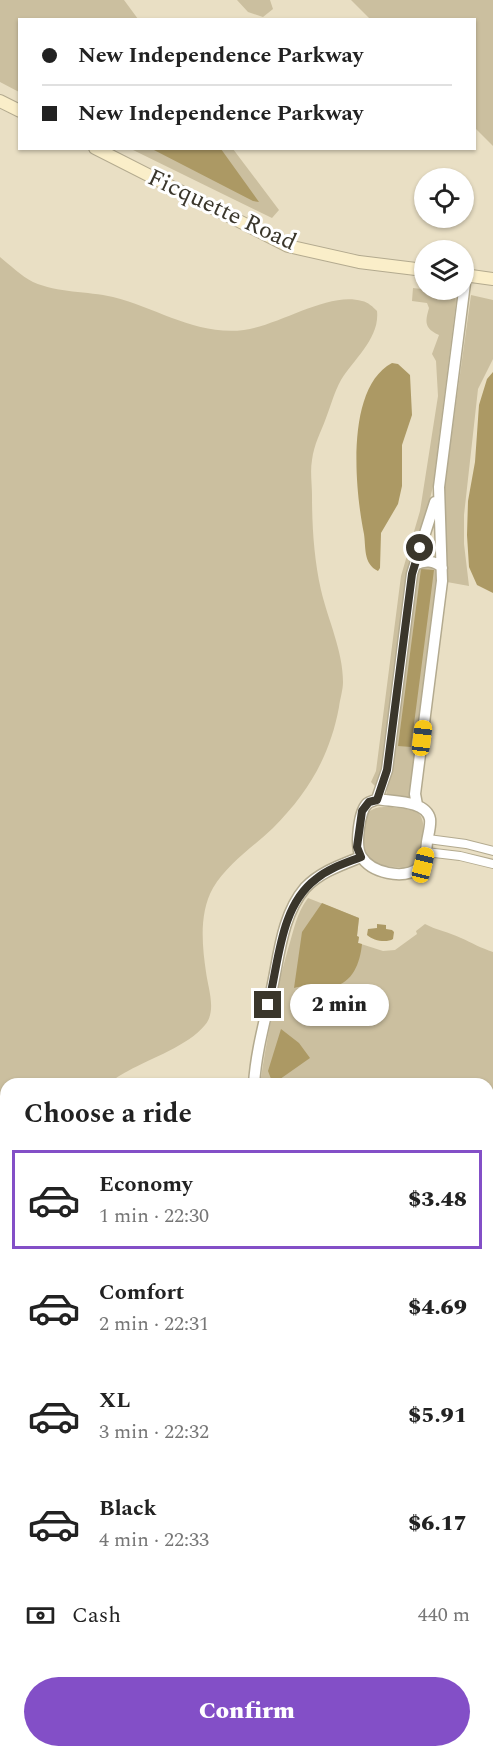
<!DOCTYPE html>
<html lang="en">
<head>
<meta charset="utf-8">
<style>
  body { margin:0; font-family:Spectral,serif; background:#f2f2f2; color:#222; height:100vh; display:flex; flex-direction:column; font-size:22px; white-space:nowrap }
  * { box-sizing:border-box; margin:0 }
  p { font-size:20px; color:#767676 }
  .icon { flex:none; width:33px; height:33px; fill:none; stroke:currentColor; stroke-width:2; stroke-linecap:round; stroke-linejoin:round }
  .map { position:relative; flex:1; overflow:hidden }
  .sheet { position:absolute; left:0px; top:1078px; width:494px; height:680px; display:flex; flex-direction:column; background:#fff; border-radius:18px 18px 0 0; box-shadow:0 2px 4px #0004 }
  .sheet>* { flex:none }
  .guide { position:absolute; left:18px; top:18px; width:458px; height:132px; border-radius:0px; box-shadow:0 2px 4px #0004; display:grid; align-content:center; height:132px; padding:0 24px; background:#fff }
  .tools { position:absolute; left:414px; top:168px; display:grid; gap:12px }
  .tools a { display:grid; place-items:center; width:60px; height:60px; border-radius:50%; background:#fff; box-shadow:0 2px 4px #0004; font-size:30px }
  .end { position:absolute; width:27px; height:27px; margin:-14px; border:8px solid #3a362b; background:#fff; box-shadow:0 0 0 3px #fff }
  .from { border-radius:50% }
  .bubble { position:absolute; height:42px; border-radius:21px; background:#fff; box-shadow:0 2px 4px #0004; font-size:20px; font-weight:800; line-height:42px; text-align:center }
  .car { position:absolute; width:18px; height:36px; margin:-18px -9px; border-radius:8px; box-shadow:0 0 4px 2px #0007; background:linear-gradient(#f5c518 24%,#345 0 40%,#f5c518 0 76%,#345 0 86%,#f5c518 0) }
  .guide b { display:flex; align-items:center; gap:21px; height:57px; font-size:22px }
  .guide b+b { border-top:2px solid #e0e0e0 }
  .guide i { width:15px; height:15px; background:#222 }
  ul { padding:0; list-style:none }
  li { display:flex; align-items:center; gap:18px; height:99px; margin:0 12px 9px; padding:0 12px; border:3px solid transparent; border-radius:0px }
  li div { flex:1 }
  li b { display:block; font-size:22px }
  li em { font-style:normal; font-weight:800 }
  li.selected { border-color:#834fc7 }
  li>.icon { width:54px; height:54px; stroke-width:1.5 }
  h2 { padding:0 24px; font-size:27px; line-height:72px }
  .pay { display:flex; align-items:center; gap:15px; height:66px; padding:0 24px; font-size:22px }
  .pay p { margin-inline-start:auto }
  .primary-button { display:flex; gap:12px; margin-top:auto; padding:12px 24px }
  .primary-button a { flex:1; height:69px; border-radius:36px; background:#834fc7; color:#fff; font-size:24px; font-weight:800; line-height:69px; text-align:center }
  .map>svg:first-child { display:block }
  .green { fill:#cbbf9f }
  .water { fill:#ac9964 }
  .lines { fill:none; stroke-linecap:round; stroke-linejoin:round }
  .minor-casing { stroke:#b3aa8f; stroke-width:10 }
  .tertiary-casing { stroke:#b3aa8f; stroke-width:13 }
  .secondary-casing { stroke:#b3aa8f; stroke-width:14 }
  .minor { stroke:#fff; stroke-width:8 }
  .tertiary { stroke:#fff; stroke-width:10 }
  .secondary { stroke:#faeec9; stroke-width:12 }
  .route { stroke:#3a362b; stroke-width:8 }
  .labels { text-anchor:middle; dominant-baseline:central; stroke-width:6; stroke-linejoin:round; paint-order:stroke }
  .street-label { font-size:24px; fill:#3a362b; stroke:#fff }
</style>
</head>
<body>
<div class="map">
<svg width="493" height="1757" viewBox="0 0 493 1757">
  <rect width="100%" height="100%" fill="#e9dfc4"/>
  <path class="green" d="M0,0H124L138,19L20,20L19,92L0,82Z
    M237,0H270L273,9L263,17L248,12Z
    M351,0H493V146L474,127V20L370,19Z
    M131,149H233L279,210L272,218Z
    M0,257C10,265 21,276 33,282C58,293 87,291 113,297C157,308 197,336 244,330C280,325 329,291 362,301C368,302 373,307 377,311C380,338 354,359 341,380C334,393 331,405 326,418C321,432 314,444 312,460C310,471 312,484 312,495C312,527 314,559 321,590C328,620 343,651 343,682C343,690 340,699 339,707C330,756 308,793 273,828C253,847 227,864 213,888C199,913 202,945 206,972C208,988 217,1011 205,1025C188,1046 151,1058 128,1071C119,1075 110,1084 101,1084C70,1088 37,1084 6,1084V1252L0,1261Z
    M413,288L455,293L456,302L433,486L422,534L378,789L371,782L376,771L401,576L420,511L438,396L436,361L432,354L439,335C424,328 425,322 429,308L427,303L412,301Z
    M471,295L493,300V359L478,389L464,515V544L469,586L447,582L445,573L444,490Z
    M425,564L439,569L410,800L386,797L417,571L418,568Z
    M392,807C401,809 412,808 419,814C428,822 423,859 413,865C408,869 402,868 395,867C366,865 362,857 364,829C365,822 365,816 370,811C376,806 385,807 392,807Z
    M308,898L359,918L357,936L359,937L358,943L383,951L395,950L417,934L416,931L425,924C436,930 449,932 461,938C472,943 481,948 493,952V1535L488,1533V1084H260C267,1038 275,994 288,949C294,930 296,914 308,898Z
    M0,1348L6,1354V1465L0,1467Z"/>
  <path class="water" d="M152,149H221L259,202L253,201Z
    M392,363L398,364L410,375L412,415L402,445V486L398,504L381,533L380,568L378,571C363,564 366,547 364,534C355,490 345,388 392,363Z
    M493,372V593L477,585L469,567L467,535L468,501L475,462L479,405L487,379Z
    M421,569L434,570L411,747L398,746Z
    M322,903L359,918L357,936L359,937L358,943L362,944C360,963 353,983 332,987C319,990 307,984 294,988L302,932Z
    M377,924L386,925V929L392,930L394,932L393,939C387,943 373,941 367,935L368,929L377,928Z
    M281,1029L299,1043L310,1058L273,1084L268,1071Z
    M101,1752H189L193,1757H106Z"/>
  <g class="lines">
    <g class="minor-casing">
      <path id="minor" d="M428,839L466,844L493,851
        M426,852L460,856L493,864"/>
    </g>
    <g class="tertiary-casing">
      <path id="tertiary" d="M415,565C424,560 435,560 442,568
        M377,799L387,770L412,574L435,502
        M377,799C392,802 426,800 430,819C431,826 428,835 427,842C426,851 426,863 419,868C403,880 371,873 361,856C355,846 359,810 368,803C369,802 376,800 377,799Z
        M417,805L415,794L442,581L439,487L466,275
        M254,1084C256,1053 264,1024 271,993C279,959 281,916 305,888C320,872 341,865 361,857
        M488,1537L493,1540"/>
    </g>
    <g class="secondary-casing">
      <path id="secondary" d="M0,101L20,111
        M95,148L288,246L359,262L424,270
        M464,275L493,279"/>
    </g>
    <use href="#minor" class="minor"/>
    <use href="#tertiary" class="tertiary"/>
    <use href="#secondary" class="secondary"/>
  </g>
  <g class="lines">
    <path class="route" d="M268,1005C279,964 279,907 316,879C329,868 346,863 361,857L357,847L362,811L369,802L377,800L387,770L412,574L420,548"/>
  </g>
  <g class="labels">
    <g class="street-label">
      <text transform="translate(222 210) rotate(25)">Ficquette Road</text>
    </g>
  </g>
</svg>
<div class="tools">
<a><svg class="icon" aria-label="locate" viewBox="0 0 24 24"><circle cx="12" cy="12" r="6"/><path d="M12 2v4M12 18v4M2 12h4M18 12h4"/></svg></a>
<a><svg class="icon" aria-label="layers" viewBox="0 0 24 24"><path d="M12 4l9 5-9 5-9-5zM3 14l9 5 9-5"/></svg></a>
</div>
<i class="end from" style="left:420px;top:548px"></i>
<i class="end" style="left:268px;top:1005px"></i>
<div class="bubble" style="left:290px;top:984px;width:99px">2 min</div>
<i class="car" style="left:422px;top:738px;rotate:7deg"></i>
<i class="car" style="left:423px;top:865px;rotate:14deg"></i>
<div class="guide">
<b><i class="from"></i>New Independence Parkway</b>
<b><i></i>New Independence Parkway</b>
</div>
<section class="sheet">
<h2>Choose a ride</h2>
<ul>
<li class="selected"><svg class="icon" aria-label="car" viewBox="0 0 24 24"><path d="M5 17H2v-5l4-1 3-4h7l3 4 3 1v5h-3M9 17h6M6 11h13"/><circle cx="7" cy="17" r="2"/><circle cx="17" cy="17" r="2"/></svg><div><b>Economy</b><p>1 min · 22:30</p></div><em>$3.48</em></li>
<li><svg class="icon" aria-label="car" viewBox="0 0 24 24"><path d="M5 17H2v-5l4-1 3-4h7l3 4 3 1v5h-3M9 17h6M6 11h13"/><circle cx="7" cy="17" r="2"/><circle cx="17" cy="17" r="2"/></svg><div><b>Comfort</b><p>2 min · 22:31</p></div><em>$4.69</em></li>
<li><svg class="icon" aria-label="car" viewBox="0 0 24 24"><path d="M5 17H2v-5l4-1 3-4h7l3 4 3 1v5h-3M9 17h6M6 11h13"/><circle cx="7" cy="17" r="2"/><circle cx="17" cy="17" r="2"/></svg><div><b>XL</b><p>3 min · 22:32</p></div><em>$5.91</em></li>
<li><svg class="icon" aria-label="car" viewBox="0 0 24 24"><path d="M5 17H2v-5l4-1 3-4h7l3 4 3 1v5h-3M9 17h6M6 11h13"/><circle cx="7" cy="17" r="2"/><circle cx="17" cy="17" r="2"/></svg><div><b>Black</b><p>4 min · 22:33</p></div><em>$6.17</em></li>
</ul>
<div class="pay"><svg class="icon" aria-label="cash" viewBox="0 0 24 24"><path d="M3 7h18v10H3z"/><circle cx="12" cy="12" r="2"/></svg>Cash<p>440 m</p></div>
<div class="primary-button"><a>Confirm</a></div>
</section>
</div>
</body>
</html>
